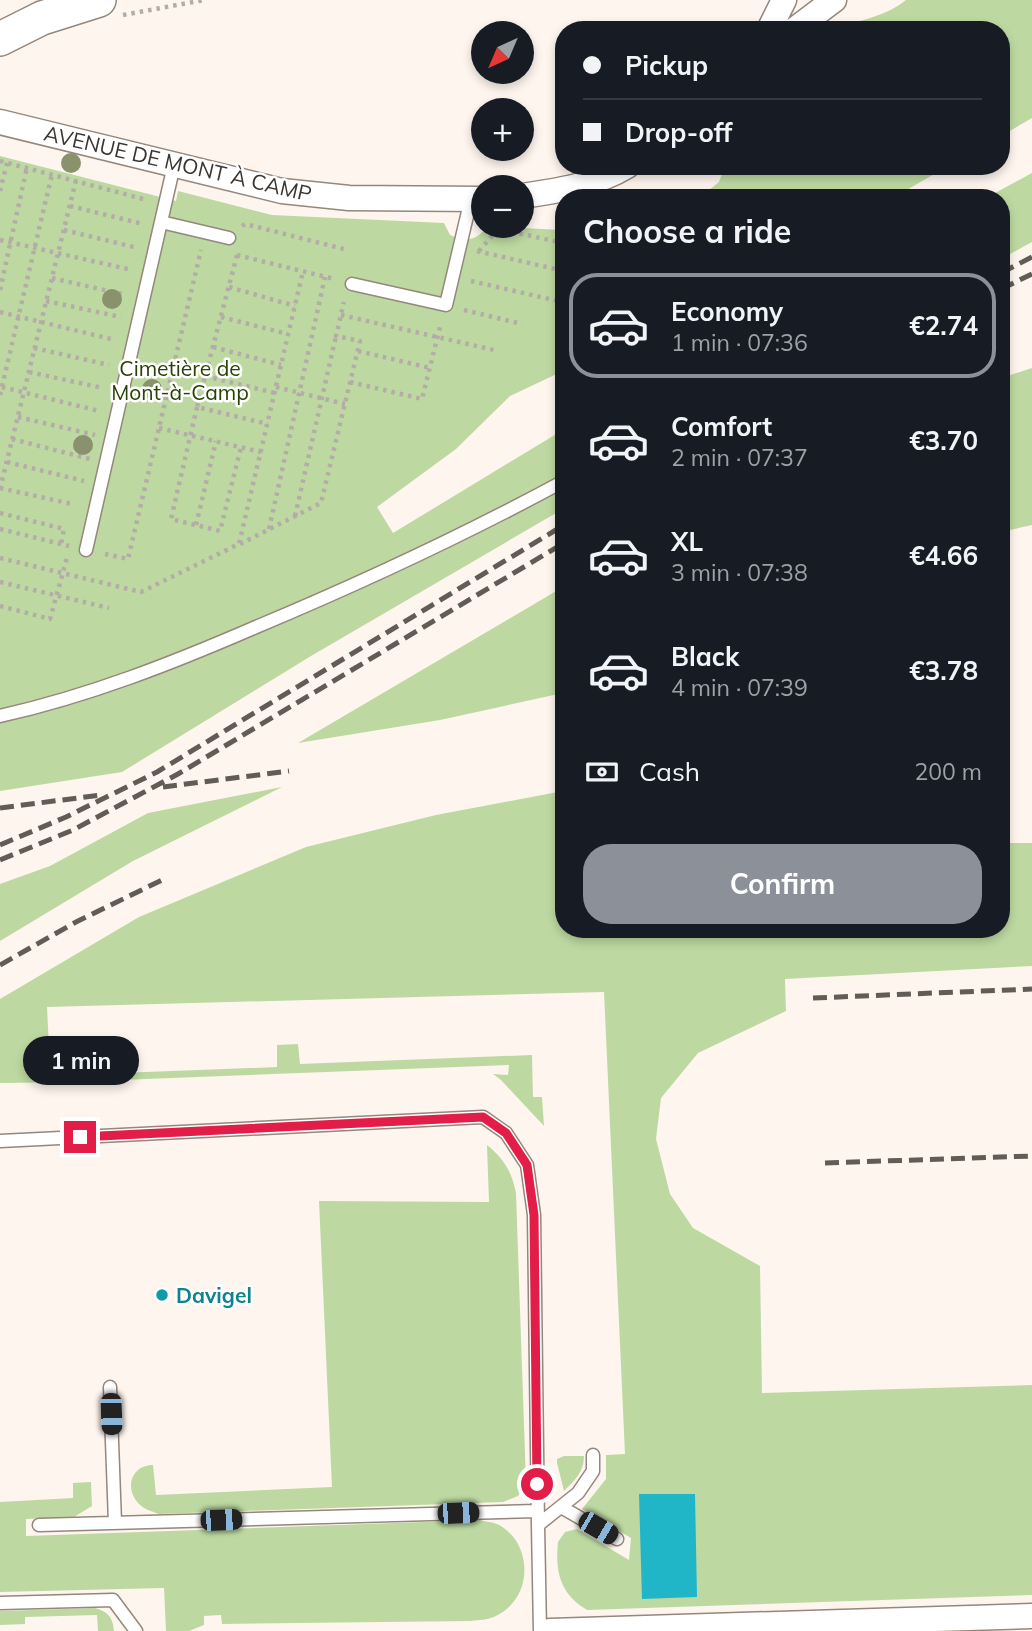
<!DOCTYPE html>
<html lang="en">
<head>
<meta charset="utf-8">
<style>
  body { margin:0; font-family:Mulish,sans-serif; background:#20242c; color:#f1f3f6; height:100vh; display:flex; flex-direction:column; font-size:26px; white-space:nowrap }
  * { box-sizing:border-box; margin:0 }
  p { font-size:23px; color:#9ea1a6 }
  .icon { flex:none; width:38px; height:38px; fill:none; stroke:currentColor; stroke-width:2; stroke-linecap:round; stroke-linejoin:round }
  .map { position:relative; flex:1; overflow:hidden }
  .sheet { position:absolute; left:555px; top:189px; width:455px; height:749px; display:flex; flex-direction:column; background:#171b24; border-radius:28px; box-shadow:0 4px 10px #0003 }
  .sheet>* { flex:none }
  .banner { position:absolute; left:555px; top:21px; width:455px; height:154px; border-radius:28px; box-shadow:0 4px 10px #0003; display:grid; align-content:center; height:154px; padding:0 28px; background:#171b24 }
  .needle { width:46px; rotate:224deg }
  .controls { position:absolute; left:471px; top:21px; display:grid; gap:14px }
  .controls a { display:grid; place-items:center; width:63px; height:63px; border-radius:50%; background:#171b24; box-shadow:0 4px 10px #0003; font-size:35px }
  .end { position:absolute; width:32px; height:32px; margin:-16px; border:9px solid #e11d48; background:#fff; box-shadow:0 0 0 4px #fff }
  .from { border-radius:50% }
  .bubble { position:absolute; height:49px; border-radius:24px; background:#171b24; box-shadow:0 4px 10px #0003; font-size:23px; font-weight:700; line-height:49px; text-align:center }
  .car { position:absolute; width:21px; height:42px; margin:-21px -10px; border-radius:9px; box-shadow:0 0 5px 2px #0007; background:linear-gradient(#222 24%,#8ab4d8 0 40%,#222 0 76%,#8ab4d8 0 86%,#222 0) }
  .banner b { display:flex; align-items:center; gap:24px; height:66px; font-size:26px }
  .banner b+b { border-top:2px solid #363941 }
  .banner i { width:18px; height:18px; background:#f1f3f6 }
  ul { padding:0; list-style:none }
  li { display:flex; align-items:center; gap:21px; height:105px; margin:0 14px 10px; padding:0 14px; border:4px solid transparent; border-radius:28px }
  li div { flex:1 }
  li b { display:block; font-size:26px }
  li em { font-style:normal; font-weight:700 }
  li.current { border-color:#8c9099 }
  li>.icon { width:63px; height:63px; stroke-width:1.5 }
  h2 { padding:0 28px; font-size:32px; line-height:84px }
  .pay { display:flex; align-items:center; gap:18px; height:77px; padding:0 28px; font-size:26px }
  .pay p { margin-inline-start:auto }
  .primary-button { display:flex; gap:14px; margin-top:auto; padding:14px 28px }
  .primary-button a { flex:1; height:80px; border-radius:28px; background:#8c9099; color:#fff; font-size:28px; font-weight:700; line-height:80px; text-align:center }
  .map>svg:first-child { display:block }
  .green { fill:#bdd9a1 }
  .water { fill:#21b5c8 }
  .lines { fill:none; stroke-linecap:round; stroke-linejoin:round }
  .lane-casing { stroke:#94877c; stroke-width:15 }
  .street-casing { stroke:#94877c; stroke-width:27 }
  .secondary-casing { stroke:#94877c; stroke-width:36 }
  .path { stroke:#b4aca6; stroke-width:4.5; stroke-dasharray:3.5 5; stroke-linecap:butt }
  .lane { stroke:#fff; stroke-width:12 }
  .street { stroke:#fff; stroke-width:24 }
  .secondary { stroke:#fff; stroke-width:33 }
  .rail { stroke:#615c56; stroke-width:5; stroke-dasharray:14 7; stroke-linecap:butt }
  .tree { fill:#89926d }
  .route { stroke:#e11d48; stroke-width:9 }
  .culture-dot { fill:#0f9aa8; stroke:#fff; stroke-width:2.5 }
  .labels { text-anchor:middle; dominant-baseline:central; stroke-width:5; stroke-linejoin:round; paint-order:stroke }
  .street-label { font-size:21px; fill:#3a3530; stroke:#fff }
  .park-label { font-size:21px; fill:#294104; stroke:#fff }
  .culture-label { font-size:21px; font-weight:bold; fill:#0d838f; stroke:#fff; text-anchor:start }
</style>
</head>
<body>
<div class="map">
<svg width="1032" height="1631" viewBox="0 0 1032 1631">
  <rect width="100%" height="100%" fill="#fef5ee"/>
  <path class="green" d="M906,0H1032V118L1001,136V30H821C848,24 884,18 906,0Z
    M0,156L176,201L178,191L272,215L444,223L450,235C464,242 479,241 486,226L563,230V371L510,396L456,449L377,507L393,533L563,430V509L311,656L122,772L0,791Z
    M725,166H948L893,198H699L719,182Z
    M1032,173V242L1001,259V198H986Z
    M1032,368V525L1001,532V378Z
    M563,587V693L440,720L298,743Z
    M282,787L133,861L0,941V884L50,866L148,813Z
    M563,791L564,929H1001V843H1032V966L785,979L786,1011L698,1053L661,1098L656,1139L670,1194L693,1228L760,1266L762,1393L1032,1385V1595L587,1610C560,1594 555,1572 558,1542L565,1532L577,1529L629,1560L631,1538L582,1509L606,1479V1455L625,1454L604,992L47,1007L50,1068L81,1067L83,1082L0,1083V999L139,917L306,847L436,815Z
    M298,1044L300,1064L532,1055L533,1097H542L544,1126L501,1080L493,1074L508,1075L509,1065L94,1081V1074L277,1067V1045Z
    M487,1145C504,1159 512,1172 516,1193L526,1483L518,1496L503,1502L159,1514C151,1511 143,1509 138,1503C124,1487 132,1465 153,1465L156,1495L332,1487L319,1201L489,1202Z
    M564,1456H584C584,1472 575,1480 564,1491L557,1463V1459Z
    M91,1482L92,1506L74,1517L26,1519V1536L480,1520C486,1522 495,1522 501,1526C534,1547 532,1599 496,1616C489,1620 478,1620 470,1621L222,1624L221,1615L204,1616V1625L189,1631H166L164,1588L0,1592V1502L73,1498V1483Z
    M95,1608C108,1612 113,1617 114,1631H98L97,1615L25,1617V1624L0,1625V1611Z"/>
  <path class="water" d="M639,1494H695L697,1597L642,1599Z"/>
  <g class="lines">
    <g class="lane-casing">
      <path id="lane" d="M161,222L229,238
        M352,284L446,305L471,199
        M86,550L174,165
        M0,716C89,696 173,663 256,627C361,583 464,535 564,481
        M0,1141L483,1117L506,1133L527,1165L534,1215L538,1525
        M110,1387L115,1523
        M561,1507L617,1539
        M39,1525L537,1511
        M0,1603L113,1600L136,1631
        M540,1631L538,1525L578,1493L593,1471V1455"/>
    </g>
    <g class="street-casing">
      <path id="street" d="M769,30L784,0
        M794,30L834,0
        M0,122L282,191L349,198L483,199
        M522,196C557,191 596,185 627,166
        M550,1631L1032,1616"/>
    </g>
    <g class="secondary-casing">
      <path id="secondary" d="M0,39L42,18L99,0"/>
    </g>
    <path class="path" d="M123,15L204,0
      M0,161L147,200
      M0,191L7,163
      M70,206L143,224
      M242,226L245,224L344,249
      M64,230L138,248
      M0,240L132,270
      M477,251L564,271
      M479,251L498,229L564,243
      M237,255L334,279
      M237,255L197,407L268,424
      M52,278L126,295
      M471,281L558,301
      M229,287L295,306
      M0,290L27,167
      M46,301L121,317
      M464,310L522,324
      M0,312L115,340
      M341,315L494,350
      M221,317L288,334
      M213,347L281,365
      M34,348L109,365
      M358,351L430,368
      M29,372L103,388
      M205,376L275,393
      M350,382L422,399L441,323
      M2,387L99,411
      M276,387L345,404
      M0,395L52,174
      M197,407L171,519L220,531L241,447
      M18,417L95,435
      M159,428L261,452
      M12,439L90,459
      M7,462L84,481
      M0,488L72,504
      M0,489L76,180
      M0,513L64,529L61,544
      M295,516L336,336
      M196,525L216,441
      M0,529L69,546
      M269,529L325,277
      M240,544L321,503L360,341L336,336L344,302
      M105,554L128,559L201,250
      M0,558L141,592L239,544L303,271
      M0,582L109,608
      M0,606L50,619L68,554"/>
    <use href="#lane" class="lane"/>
    <use href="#street" class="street"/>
    <use href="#secondary" class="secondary"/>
    <path class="rail" d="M1001,273L1032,257
      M1001,289L1032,274
      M163,787L289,771
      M0,808L101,795
      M0,845L66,817L157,772L564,525
      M0,860L73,830L178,774L564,543
      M0,965L76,922L164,879
      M813,998L1032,989
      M825,1163L1032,1156"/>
  </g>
  <g class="tree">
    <circle cx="71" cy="163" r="10"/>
    <circle cx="112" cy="299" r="10"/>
    <circle cx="152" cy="389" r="10"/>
    <circle cx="83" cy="445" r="10"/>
  </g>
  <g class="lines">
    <path class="route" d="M80,1137L483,1117L506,1133L527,1165L534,1215L537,1484"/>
  </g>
  <circle class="culture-dot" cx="162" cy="1295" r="7"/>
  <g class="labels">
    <g class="street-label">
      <text transform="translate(178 163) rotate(13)">AVENUE DE MONT À CAMP</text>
    </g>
    <g class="park-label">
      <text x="180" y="368">Cimetière de<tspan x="180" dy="24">Mont-à-Camp</tspan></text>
    </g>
    <g class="culture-label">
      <text x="176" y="1295">Davigel</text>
    </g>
  </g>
</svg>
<div class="controls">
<a><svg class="needle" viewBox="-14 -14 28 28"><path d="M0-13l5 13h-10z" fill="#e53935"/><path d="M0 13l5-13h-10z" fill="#9ea1a6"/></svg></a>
<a>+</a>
<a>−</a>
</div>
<i class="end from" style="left:537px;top:1484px"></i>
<i class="end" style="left:80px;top:1137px"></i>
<div class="bubble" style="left:23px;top:1036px;width:116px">1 min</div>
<i class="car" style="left:111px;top:1414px;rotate:178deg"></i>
<i class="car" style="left:458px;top:1513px;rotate:88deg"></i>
<i class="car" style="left:221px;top:1520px;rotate:88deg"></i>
<i class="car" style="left:598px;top:1528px;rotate:120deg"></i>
<div class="banner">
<b><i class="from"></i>Pickup</b>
<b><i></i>Drop-off</b>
</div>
<section class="sheet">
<h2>Choose a ride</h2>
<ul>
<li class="current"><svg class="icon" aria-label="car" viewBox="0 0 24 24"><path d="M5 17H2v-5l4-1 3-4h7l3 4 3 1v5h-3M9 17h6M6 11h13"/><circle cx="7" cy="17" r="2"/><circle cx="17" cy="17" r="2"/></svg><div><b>Economy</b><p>1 min · 07:36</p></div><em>€2.74</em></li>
<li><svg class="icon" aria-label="car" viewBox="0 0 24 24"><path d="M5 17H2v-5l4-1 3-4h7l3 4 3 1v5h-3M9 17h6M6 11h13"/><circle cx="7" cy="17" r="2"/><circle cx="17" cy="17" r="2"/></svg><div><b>Comfort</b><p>2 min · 07:37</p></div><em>€3.70</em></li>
<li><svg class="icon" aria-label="car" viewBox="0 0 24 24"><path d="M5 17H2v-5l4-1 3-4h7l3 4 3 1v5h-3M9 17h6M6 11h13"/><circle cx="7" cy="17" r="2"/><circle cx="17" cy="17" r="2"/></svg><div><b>XL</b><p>3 min · 07:38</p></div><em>€4.66</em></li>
<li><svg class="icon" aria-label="car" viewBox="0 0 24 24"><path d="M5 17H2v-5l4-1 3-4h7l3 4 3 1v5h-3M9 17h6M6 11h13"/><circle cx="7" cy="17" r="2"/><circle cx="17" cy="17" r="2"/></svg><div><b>Black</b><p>4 min · 07:39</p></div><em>€3.78</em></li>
</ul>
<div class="pay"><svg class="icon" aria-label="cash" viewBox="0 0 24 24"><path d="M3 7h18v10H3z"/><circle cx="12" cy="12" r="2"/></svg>Cash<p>200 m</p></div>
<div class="primary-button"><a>Confirm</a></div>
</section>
</div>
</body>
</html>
